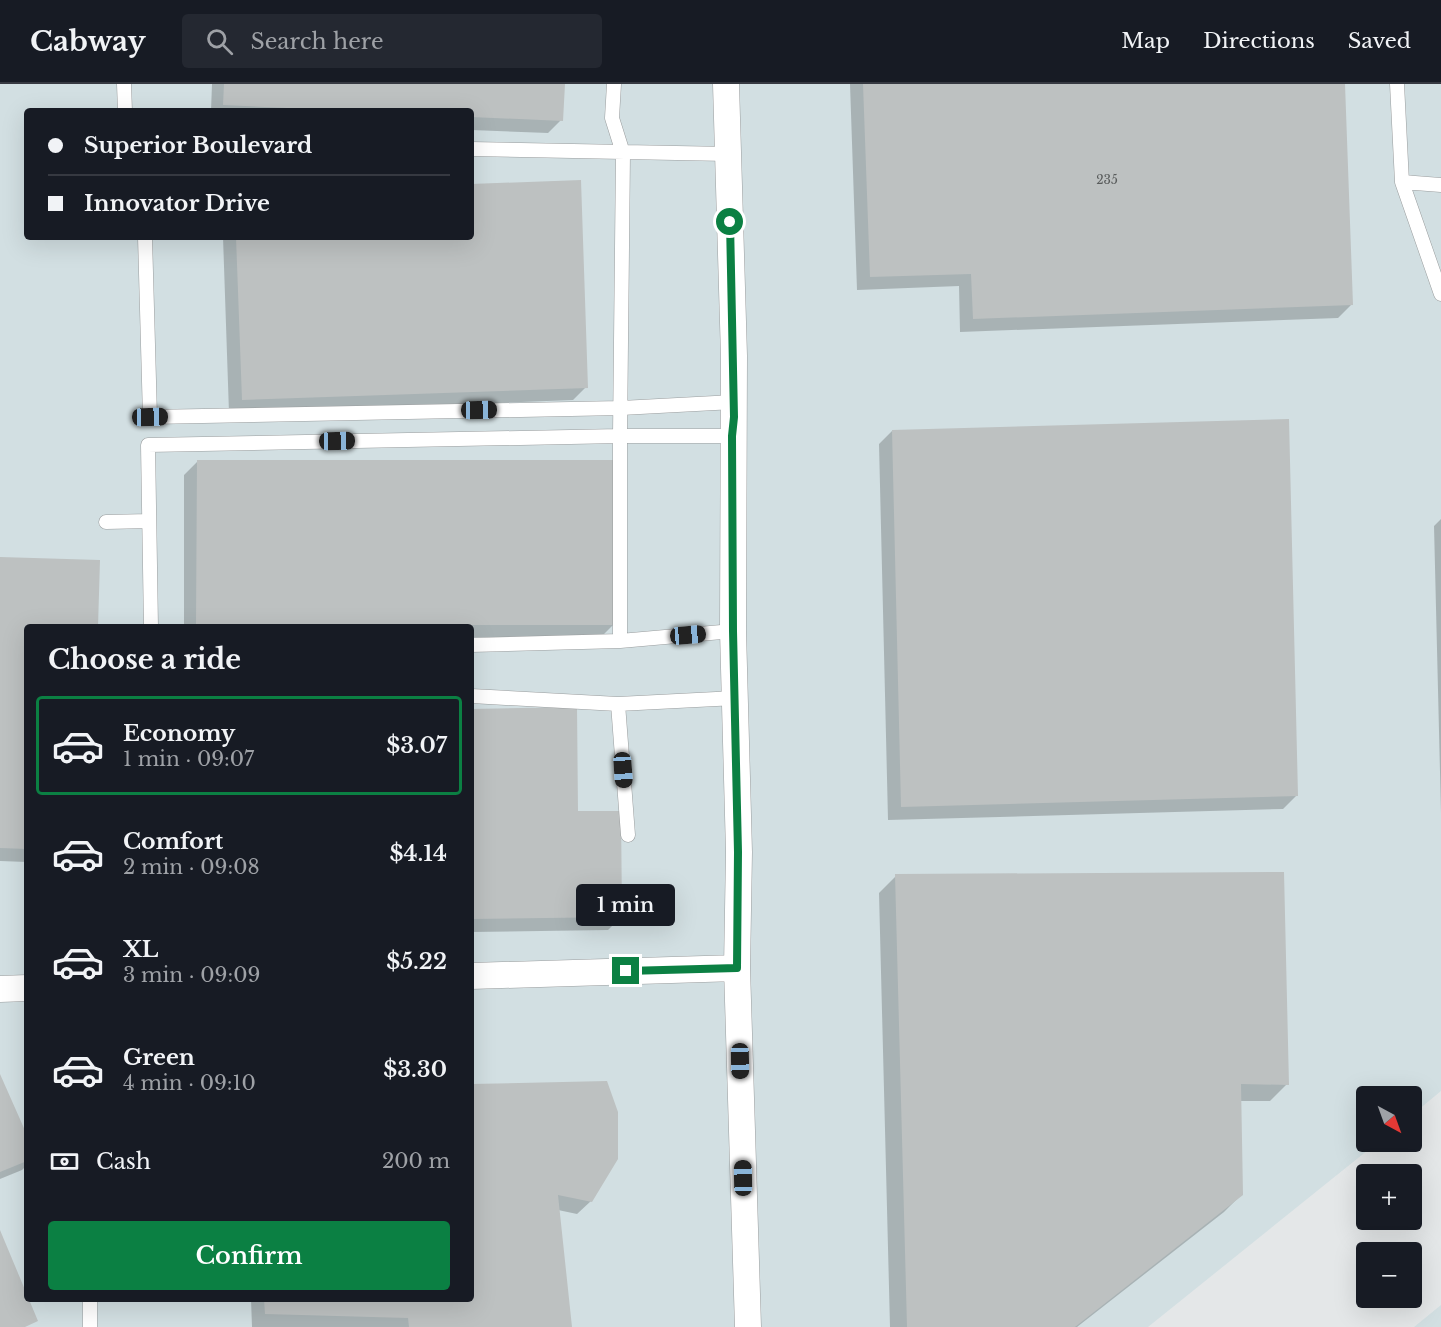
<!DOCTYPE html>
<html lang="en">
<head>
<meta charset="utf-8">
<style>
  body { margin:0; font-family:"Libre Baskerville",serif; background:#242831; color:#f1f3f6; height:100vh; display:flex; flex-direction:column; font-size:22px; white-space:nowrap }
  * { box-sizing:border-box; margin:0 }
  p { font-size:20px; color:#9ea1a6 }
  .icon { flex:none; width:33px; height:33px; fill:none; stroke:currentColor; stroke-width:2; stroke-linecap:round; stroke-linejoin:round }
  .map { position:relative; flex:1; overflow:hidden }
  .sheet { position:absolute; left:24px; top:540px; width:450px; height:678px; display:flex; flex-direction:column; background:#171b24; border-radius:6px; box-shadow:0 6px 24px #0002 }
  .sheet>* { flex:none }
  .banner { position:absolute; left:24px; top:24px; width:450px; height:132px; border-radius:6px; box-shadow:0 6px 24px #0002; display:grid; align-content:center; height:132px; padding:0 24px; background:#171b24 }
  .needle { width:39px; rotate:139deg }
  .fabs { position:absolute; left:1356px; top:1002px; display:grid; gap:12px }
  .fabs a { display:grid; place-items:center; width:66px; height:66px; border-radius:6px; background:#171b24; box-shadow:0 6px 24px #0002; font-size:30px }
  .end { position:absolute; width:27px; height:27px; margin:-14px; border:8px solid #0b8043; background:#fff; box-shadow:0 0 0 3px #fff }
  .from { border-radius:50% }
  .bubble { position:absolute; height:42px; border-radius:6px; background:#171b24; box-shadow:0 6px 24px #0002; font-size:20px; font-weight:600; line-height:42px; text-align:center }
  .car { position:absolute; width:18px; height:36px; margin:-18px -9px; border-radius:8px; box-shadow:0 0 4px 2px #0007; background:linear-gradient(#222 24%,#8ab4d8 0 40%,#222 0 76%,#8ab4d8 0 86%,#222 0) }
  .banner b { display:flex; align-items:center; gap:21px; height:57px; font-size:22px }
  .banner b+b { border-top:2px solid #363941 }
  .banner i { width:15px; height:15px; background:#f1f3f6 }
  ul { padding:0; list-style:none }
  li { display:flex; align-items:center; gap:18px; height:99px; margin:0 12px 9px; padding:0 12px; border:3px solid transparent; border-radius:6px }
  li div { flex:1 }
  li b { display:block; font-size:22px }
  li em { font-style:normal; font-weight:600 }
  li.selected { border-color:#0b8043 }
  li>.icon { width:54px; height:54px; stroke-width:1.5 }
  h2 { padding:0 24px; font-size:27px; line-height:72px }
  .pay { display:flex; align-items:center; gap:15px; height:66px; padding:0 24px; font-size:22px }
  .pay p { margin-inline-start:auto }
  .primary-button { display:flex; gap:12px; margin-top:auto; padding:12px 24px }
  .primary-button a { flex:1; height:69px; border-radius:6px; background:#0b8043; color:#fff; font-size:24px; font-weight:600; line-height:69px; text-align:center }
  header { display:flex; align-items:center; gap:36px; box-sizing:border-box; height:84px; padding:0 30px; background:#171b24; border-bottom:2px solid #363941 }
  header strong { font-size:28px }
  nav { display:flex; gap:33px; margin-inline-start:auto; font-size:21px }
  .search { width:420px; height:54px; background:#242831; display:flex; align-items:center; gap:15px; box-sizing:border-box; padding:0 21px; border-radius:6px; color:#9ea1a6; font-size:22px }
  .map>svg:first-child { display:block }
  .built { fill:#d2dfe2; fill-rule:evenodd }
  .shadow { fill:#0003 }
  .building { fill:#bdc1c1 }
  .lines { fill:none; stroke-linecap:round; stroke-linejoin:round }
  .lane-casing { stroke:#9a9d9e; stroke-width:15 }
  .street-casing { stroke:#9a9d9e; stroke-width:27 }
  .lane { stroke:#fff; stroke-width:14 }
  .street { stroke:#fff; stroke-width:26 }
  .route { stroke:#0b8043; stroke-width:8 }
  .labels { text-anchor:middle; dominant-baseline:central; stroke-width:5; stroke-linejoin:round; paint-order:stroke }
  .number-label { font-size:12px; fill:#595c5c }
</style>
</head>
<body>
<header>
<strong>Cabway</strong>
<div class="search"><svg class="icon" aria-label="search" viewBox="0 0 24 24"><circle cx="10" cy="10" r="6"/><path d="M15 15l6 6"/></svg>Search here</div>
<nav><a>Map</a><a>Directions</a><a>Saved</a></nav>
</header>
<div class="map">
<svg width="1441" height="1243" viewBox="0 0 1441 1243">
  <rect width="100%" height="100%" fill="#e4e7e8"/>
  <path class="built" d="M0,0H1441V1007L1412,1031V1012H1366V1058H1378L1148,1243H0ZM27,27H471V153H27ZM27,543H471V1215H27Z
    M1441,1221V1243H1414Z"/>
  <path class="shadow" d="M212,0H563L561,36L548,49L471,46V27H211Z
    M850,0H1344L1351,221L1338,234L960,248L959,202L857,206Z
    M471,101L586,303L573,316L229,329L223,153H471Z
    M892,347L1296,712L1283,725L888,736L879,360Z
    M197,378L614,540L601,553H471V543H184V391Z
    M1441,435V729L1434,442Z
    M0,474L96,543H27V778L0,777Z
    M471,626L577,729L621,833L608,846L471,848Z
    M896,792L1287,1000L1270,1017H1240L1241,1111L1224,1128L1077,1243H890L879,809Z
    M0,994L27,1055V1081L22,1086L0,1095Z
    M471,1002L591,1117L577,1130L558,1126L571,1243H252L251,1215H471Z"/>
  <path class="building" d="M224,0H565L563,37L471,33V27H353L223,21Z
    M863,0H1345L1353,221L973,235L971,190L870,193Z
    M581,96L588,304L242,316L236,153H471V100Z
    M1289,335L1298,712L901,723L892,346Z
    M197,376H616V541H196Z
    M0,473L100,476L98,543H27V765L0,764Z
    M577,623L578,727H621L622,833L471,835V625Z
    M1284,788L1289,1001L1241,1000L1243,1111L1075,1243H907L895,790Z
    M0,990L27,1051V1077L0,1088Z
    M607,997L618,1028V1075L592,1118L558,1111L572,1243H409L408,1234L265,1230L264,1215H471V1000Z
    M0,1146L38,1237L25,1243H0Z"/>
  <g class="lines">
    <g class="lane-casing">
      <path id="lane" d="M124,0L125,27
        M1397,0L1402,98L1441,210
        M471,65L728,70
        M1402,98L1441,101
        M145,153L150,333L621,324L734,318
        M106,438L149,437
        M151,543L148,361L620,352L623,69L612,34L614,0
        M620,557V352H732
        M471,561L620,557L733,547
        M471,612L618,620
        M628,751L618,620L736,614
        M90,1215V1243"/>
    </g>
    <g class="street-casing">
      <path id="street" d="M726,0L734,272L733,547L739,768L737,884L748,1243
        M471,892L737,884
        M0,905L27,904"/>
    </g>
    <use href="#lane" class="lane"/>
    <use href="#street" class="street"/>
  </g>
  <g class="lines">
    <path class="route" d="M626,887L737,884L738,768L733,547L732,352L734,333L730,138"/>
  </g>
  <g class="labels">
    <g class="number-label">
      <text x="1107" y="95">235</text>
    </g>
  </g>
</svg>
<div class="fabs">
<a><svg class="needle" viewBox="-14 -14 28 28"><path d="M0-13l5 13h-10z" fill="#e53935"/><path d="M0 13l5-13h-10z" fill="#9ea1a6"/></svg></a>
<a>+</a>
<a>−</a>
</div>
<i class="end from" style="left:730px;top:138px"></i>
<i class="end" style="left:626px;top:887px"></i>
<div class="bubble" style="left:576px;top:800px;width:99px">1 min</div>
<i class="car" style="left:479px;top:326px;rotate:89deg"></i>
<i class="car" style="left:150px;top:333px;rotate:89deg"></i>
<i class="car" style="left:337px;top:357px;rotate:89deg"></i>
<i class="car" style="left:688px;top:551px;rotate:85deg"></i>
<i class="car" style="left:623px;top:686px;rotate:176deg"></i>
<i class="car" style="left:740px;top:977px;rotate:179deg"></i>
<i class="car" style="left:743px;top:1094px;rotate:359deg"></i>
<div class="banner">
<b><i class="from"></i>Superior Boulevard</b>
<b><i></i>Innovator Drive</b>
</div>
<section class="sheet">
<h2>Choose a ride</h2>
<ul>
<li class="selected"><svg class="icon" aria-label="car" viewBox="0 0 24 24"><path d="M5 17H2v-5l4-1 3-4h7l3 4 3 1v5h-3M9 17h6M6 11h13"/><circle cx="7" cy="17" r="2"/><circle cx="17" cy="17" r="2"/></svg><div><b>Economy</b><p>1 min · 09:07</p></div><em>$3.07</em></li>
<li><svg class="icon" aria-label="car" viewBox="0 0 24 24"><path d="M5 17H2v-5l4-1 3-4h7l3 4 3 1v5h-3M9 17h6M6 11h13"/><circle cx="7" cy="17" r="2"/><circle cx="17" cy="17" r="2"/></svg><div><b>Comfort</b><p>2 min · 09:08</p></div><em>$4.14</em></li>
<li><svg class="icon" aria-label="car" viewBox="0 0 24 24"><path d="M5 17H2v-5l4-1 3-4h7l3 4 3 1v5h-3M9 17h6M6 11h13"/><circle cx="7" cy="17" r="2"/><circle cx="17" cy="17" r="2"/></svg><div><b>XL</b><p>3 min · 09:09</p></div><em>$5.22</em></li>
<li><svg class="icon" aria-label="car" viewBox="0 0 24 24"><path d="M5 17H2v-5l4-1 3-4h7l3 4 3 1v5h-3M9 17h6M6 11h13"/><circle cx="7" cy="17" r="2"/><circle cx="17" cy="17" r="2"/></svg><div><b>Green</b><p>4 min · 09:10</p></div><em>$3.30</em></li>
</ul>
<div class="pay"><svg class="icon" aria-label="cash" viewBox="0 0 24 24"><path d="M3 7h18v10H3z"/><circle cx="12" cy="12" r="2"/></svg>Cash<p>200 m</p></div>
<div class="primary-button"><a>Confirm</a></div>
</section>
</div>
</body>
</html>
